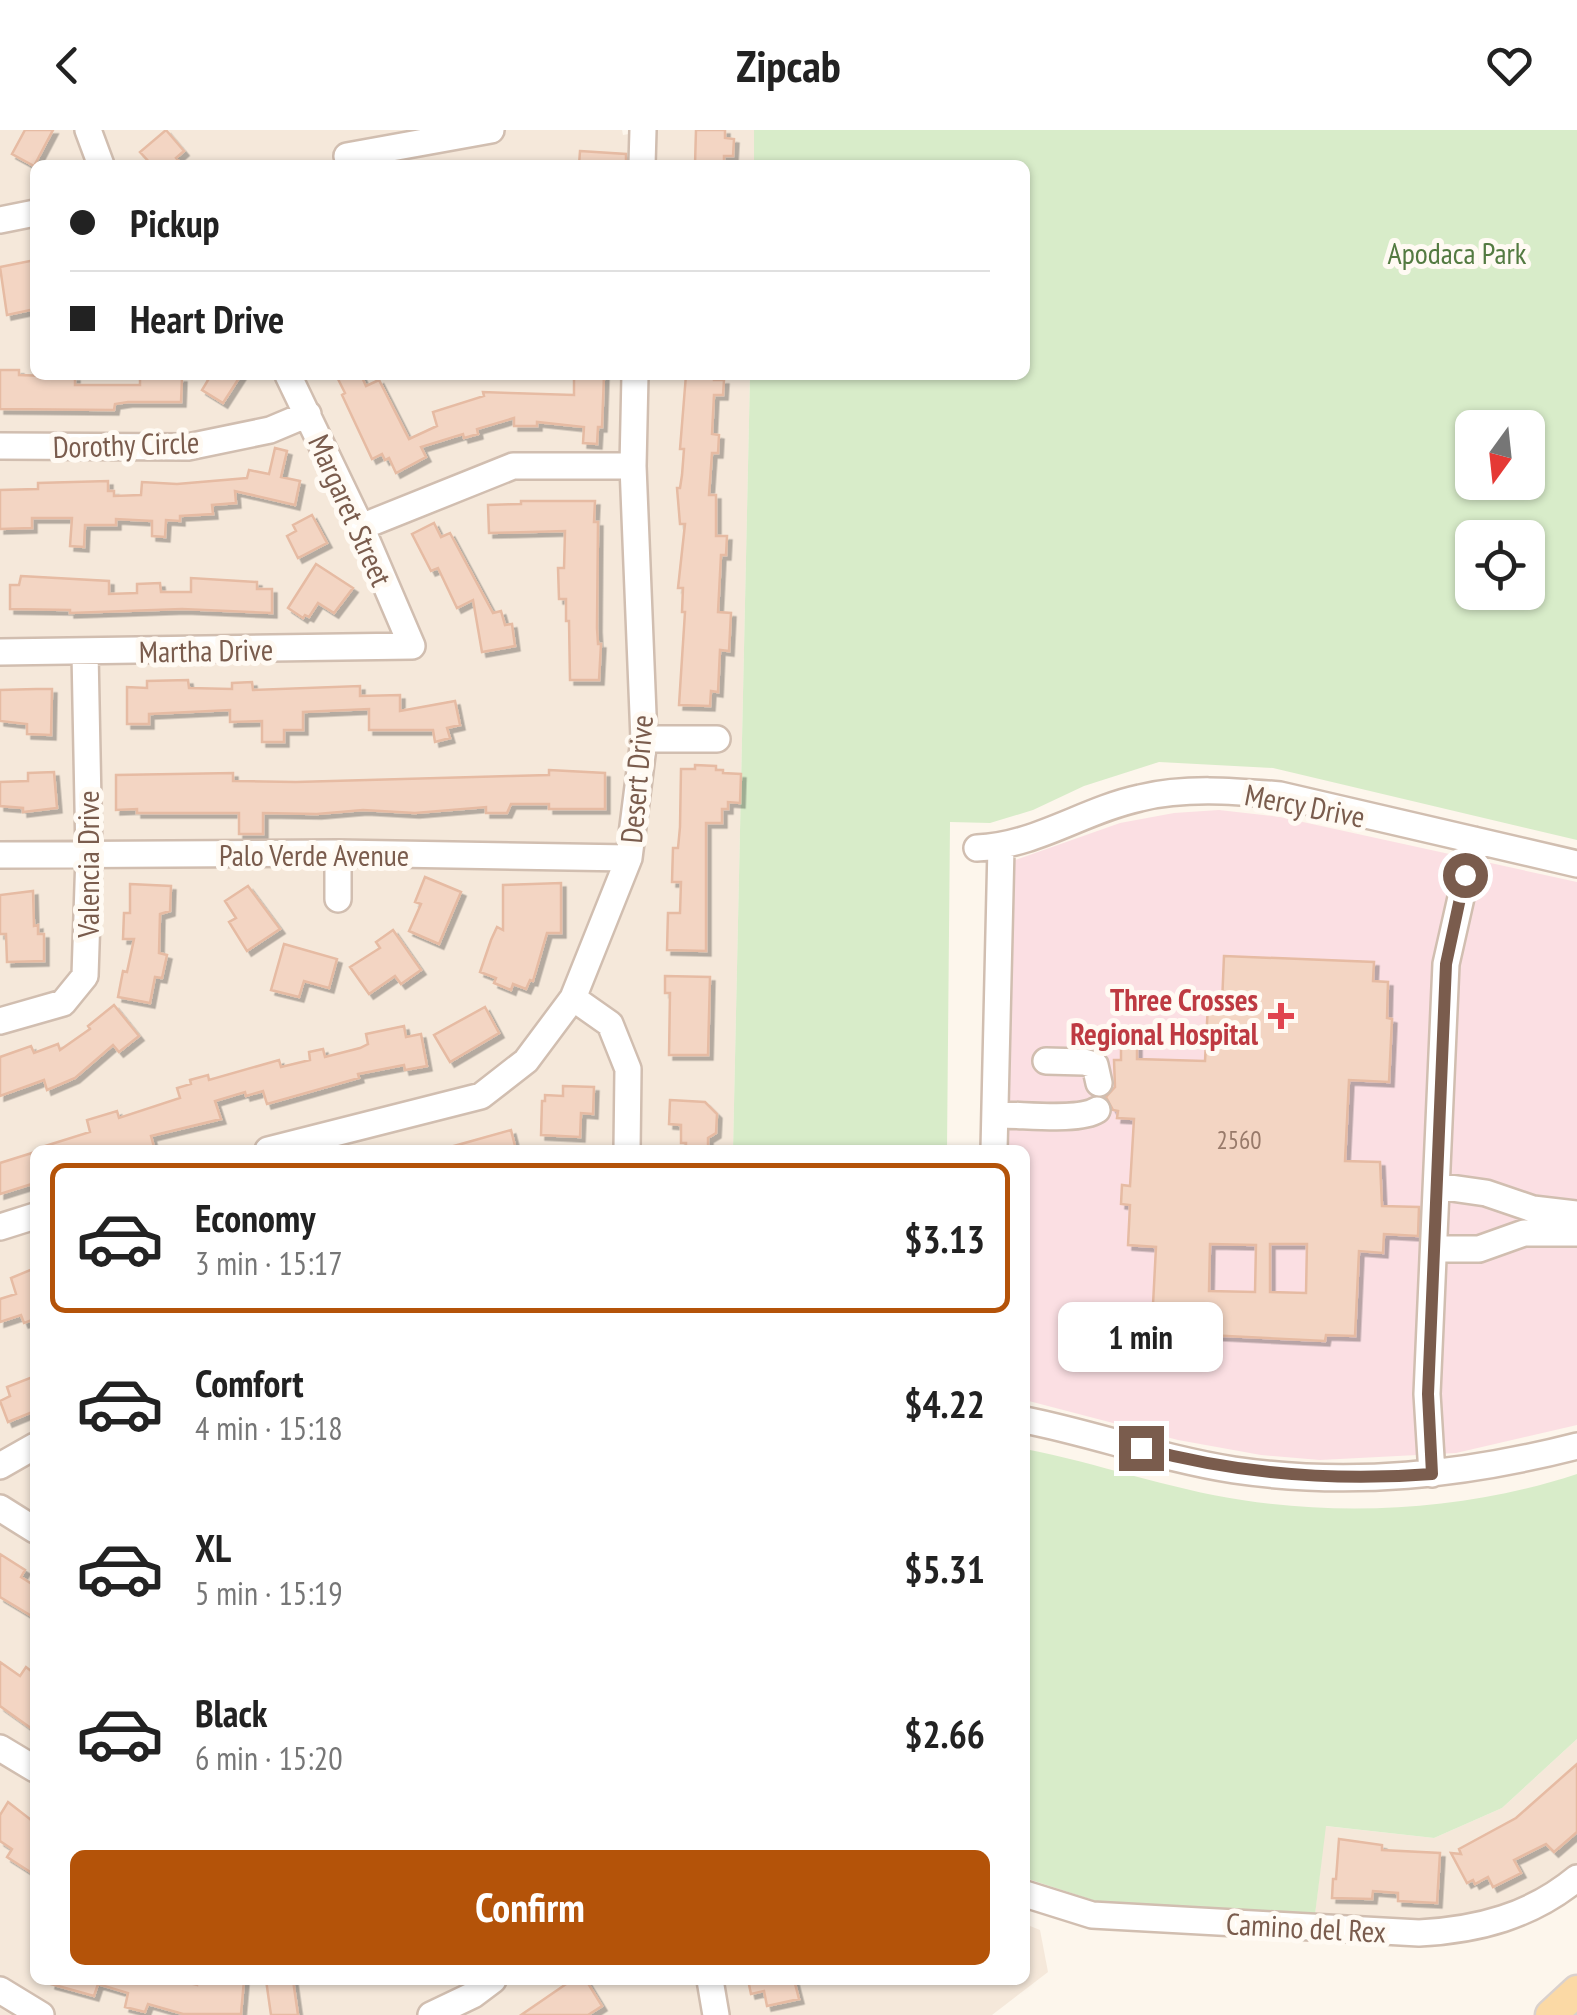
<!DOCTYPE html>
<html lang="en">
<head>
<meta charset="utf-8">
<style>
  body { margin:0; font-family:"PT Sans Narrow",sans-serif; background:#f6f6f6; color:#222; height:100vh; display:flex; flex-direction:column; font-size:38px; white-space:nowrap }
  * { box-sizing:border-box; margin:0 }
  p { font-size:32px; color:#767676 }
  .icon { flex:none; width:55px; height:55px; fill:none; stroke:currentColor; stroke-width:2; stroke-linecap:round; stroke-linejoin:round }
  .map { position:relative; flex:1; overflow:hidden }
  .drawer { position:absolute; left:30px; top:1015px; width:1000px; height:840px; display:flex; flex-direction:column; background:#fff; border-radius:15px; box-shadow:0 2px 8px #0004 }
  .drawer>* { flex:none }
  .guide { position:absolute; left:30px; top:30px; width:1000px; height:220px; border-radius:15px; box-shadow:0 2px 8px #0004; display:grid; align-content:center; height:220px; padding:0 40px; background:#fff }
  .needle { width:65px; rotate:195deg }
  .tools { position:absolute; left:1455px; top:280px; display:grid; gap:20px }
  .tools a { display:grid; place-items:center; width:90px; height:90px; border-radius:15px; background:#fff; box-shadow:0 2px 8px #0004; font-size:50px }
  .end { position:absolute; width:45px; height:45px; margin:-22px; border:12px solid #7a5c4d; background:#fff; box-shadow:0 0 0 5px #fff }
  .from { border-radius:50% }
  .bubble { position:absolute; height:70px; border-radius:15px; background:#fff; box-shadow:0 2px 8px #0004; font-size:32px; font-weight:700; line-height:70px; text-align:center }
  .guide b { display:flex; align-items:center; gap:35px; height:95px; font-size:38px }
  .guide b+b { border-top:2px solid #e0e0e0 }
  .guide i { width:25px; height:25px; background:#222 }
  ul { padding:18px 0 0; list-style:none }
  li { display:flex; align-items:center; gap:30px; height:150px; margin:0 20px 15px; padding:0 20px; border:5px solid transparent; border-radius:15px }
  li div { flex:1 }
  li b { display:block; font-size:38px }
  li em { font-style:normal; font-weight:700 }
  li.selected { border-color:#b45309 }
  li>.icon { width:90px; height:90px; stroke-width:1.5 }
  .action { display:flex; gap:20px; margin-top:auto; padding:20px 40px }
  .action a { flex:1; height:115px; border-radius:15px; background:#b45309; color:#fff; font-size:40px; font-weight:700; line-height:115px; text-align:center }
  header { display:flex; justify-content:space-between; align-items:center; height:130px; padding:0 40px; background:#fff; font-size:45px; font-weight:700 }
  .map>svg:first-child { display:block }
  .residential { fill:#f5e8da }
  .medical { fill:#fbdfe3 }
  .green { fill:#d8ecc9; fill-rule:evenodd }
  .building { fill:#f3d5c3; stroke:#e6bba3; stroke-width:2.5; fill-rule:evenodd; filter:url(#shadow) }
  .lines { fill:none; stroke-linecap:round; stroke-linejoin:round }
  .minor-casing { stroke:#d1beb0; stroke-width:30 }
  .major-casing { stroke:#dad1cd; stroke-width:35 }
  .minor { stroke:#fff; stroke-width:25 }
  .major { stroke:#fbd9a5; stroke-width:30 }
  .route { stroke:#7a5c4d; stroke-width:12 }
  .health-dot { fill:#e0444e; stroke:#fffaf3; stroke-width:4 }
  .labels { text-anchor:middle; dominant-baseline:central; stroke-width:10; stroke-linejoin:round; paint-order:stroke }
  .number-label { font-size:25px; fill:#987a6a }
  .park-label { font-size:30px; fill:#537a41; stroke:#fffaf3 }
  .street-label { font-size:30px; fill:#7a5c4d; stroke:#fffaf3 }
  .health-label { font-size:30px; font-weight:bold; fill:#be3a42; stroke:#fffaf3; text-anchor:end }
</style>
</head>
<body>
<header><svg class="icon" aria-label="back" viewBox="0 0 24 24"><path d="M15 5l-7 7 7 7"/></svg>Zipcab<svg class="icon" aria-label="heart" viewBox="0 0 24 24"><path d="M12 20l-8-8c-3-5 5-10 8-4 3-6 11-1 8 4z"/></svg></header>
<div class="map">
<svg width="1577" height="1885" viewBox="0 0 1577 1885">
  <defs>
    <filter id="shadow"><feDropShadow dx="4.5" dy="4.5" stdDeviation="0" flood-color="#0004"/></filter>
  </defs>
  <rect width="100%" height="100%" fill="#fdf6ec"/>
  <path class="residential" d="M0,0H622L623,5L651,0H754V35H35V245H750L733,1020H35V1850H1025V1794L1040,1800L1048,1842L992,1885H0Z
    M1577,1609V1735L1564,1747L1516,1773L1452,1791L1315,1785L1325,1696L1434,1708L1502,1678Z"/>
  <path class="medical" d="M1219,680L1280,687L1577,752V1295L1456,1323L1320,1330L1261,1325L1178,1310L1025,1270V1020H982L987,740L1120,693L1174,683Z"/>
  <path class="green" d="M754,0H1577V710L1273,638L1159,632L1084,656L1033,680L990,693L950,692L947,1020H733L750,245H1025V35H754ZM1472,298H1528V352H1472ZM1472,408H1528V462H1472Z
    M1025,1319C1098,1333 1168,1359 1242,1370C1351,1387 1472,1379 1577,1344V1609L1502,1678L1434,1708L1326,1696L1315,1785L1105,1774L1025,1748Z"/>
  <path class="building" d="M25,0H53L34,36L12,24Z
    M166,0L184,21L176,28L182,35H152L140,22Z
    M696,0H725V8L734,9L733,26H724V35H695Z
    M580,21L626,24V35H579Z
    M35,130V179L7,185L0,137Z
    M0,240H19V245L75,247V255H140V248H182L181,272H128L115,274L114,280L0,279Z
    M211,245H241L223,273L202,260Z
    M336,245H361L366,256L379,250L409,309L437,296L433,282L484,266L483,262L574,265V245H604L602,297H598L597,314L583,313L584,297L537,292V296H514V288L477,299L478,304L464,308L463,304L421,317L426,327L396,343L389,328L385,330L382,324L372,329L342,265L345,263Z
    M686,245H714V250H724L723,265H714L712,304L719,305L718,323H712L709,365H716V406H727L726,425H721L718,482L731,483L729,521L720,520L718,562L711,561L710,576L679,575L685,482H682L683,458H678L685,394H680L677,358H680L682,345L684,319H680Z
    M275,318L287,321L281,347L300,351L295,375L235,361L236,373L212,375L213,384L180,386V391L166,390L165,407L152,406V391L116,389V395H85L84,417L70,416L72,388H32V398L0,399V360L38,359V353L108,351V361H114V366L141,365L142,352L177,354L247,348L249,340L269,344Z
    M521,371H595L594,392H598L597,498L598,514H601L599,550H570L569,491H566V469H559L558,438H564L565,401L489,403L488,375L521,374Z
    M312,385L327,413L298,428L287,406L296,401L293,395Z
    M434,393L441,407L450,403L493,483L501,481L505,495L512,494L515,516L482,522L473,470L457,478L438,438L431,441L412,404Z
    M316,434L353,458L334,483L318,473L309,487L305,485L303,488L288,478Z
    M21,446L109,451V464L137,463V454L160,453L161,462H191V448L257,452V459H272V483L182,479L70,483V480L10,479V455H19Z
    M188,550L189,558L232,559V553L252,552L253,560L360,556V566L400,565V581L455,571L460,595L447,598L450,608L435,612L433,600H369V579L303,582V600H284V612H262V591L230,592V580L149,584V594H127V557L147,558V551Z
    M36,559H52L51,605L27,604V594L0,591V560Z
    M695,635L716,636V640H723V643L741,644L740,673L728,672V679H722V693H706V821L667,820L668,783H680L681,752H672L673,718H678L680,697L681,639H695Z
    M549,640L605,643V679H549V674H511L507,683H486V677L415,683L363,680L317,684L263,683V704H239V683H137V679L116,680V645L233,643V651L296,652L549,645Z
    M54,642L57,678L23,682V678L0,676V652L28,651V643Z
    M425,747L461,762L439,814L409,801L421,774L415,772Z
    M561,753V803H547L533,851L530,850L526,859L513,854L511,860L494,853L496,848L480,842L491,810L497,797L503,800V755Z
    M130,754L171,756L170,781L160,784L159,823L167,825L162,848L155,847L150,873L118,867L123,841L127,842L134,809H123L124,783H130Z
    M248,756L280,799L247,821L229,792L236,788L225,771Z
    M33,761L34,796L38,795V804H44V831L7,832L6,804H0V765Z
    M393,800L421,840L401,854L395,846L369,864L350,837L380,818L376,812Z
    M284,814L337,829L329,858L304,851L299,867L271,860Z
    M1224,826L1374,832L1373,851L1388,852L1387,888L1392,889L1389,952L1349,950L1345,1031L1380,1032L1382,1076L1419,1077L1418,1106L1384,1104L1383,1123L1359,1121L1355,1206L1326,1205L1325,1211L1187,1204V1196L1152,1194L1156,1117L1128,1115L1130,1075L1121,1074L1122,1055L1130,1056L1134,989L1117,988L1118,981L1113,980L1106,967L1115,957L1114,930H1121V913H1137V929L1205,931L1208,874H1222ZM1210,1114L1256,1115L1255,1162L1209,1161ZM1270,1114H1307L1306,1163L1270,1162Z
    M665,846L710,847L708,925H669L670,863H665Z
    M114,875L139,906L119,922L113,915L75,948L47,960L44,950L0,966V927L31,916L34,923L58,914L60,920L90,899L88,896Z
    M485,877L499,903L450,932L434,905Z
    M404,896L406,907L421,904L427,936L405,940L404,935L358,944L359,948L267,974L263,961L246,966L245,962L215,971L221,989L151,1006L154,1017L142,1020H42V1017L90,1002L87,990L117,981L119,988L180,968L177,958L191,954L190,950L208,945L209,950L279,930L281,937L310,930L309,922L323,919L325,927L360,918L368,914L366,904Z
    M563,956L594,957L593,984L581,983L580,1007L541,1005L542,971H545V965L563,966Z
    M670,970L705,972L717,984L716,1003L708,1008V1020H686V1013H681V995L669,994Z
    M511,1000L516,1020H455L454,1016Z
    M35,1022V1053L0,1064V1033Z
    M35,1138V1189L24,1193L21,1185L0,1192V1169L16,1164L11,1148Z
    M35,1246V1281L8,1292L0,1271L10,1266L7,1257Z
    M0,1424L25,1440L21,1447L35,1456V1488L0,1467Z
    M0,1532L20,1546L26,1537L35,1544V1601L0,1576Z
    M1577,1634V1702L1554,1722L1546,1714L1514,1730L1521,1743L1493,1757L1488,1747L1475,1754L1473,1750L1467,1753L1451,1723L1461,1724L1459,1719L1516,1688Z
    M8,1672L35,1693V1745L7,1727L12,1719L0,1711V1685Z
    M1339,1709L1382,1715V1720L1440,1723L1437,1773L1398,1771V1763L1373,1761L1372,1769L1332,1768L1333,1749H1336Z
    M52,1850H177L197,1855V1850H244L241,1884H183L148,1874L145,1882L125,1877L128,1863L98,1854L94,1866L51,1854Z
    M266,1850H293L298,1885H271Z
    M572,1850H586L602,1876L588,1885H521Z
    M748,1850H794L799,1869L767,1876L764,1861L751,1864Z"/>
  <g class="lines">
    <g class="minor-casing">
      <path id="minor" d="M88,0L101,35
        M347,26L491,0
        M642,35L643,0
        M0,90L35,83
        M0,316L188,317L270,300L308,284
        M361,397L513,336H633
        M0,522L412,516L361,397L288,245
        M644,609H717
        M977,718C1035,716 1084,680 1140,668C1185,657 1234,661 1280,665L1577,734
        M0,725L338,723L629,728
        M338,769V723
        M0,891L63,873L85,846L89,725L85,522
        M1046,931L1084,932L1095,935L1099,953
        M995,985C1020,984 1078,992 1097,980
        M268,1020L481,966L526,931L573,868
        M627,1020L628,939L610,894L573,868L629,728L644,609L633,336L635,245
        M994,1020L1001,717
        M1437,1056L1486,1063L1533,1079L1577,1084
        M0,1097L35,1086
        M1434,1119H1479L1524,1103H1577
        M1025,1290C1095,1304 1163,1329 1234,1340C1351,1357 1464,1345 1577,1316
        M0,1336L35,1316
        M1432,1344L1427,1264L1446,834L1474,710
        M0,1378L35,1400
        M0,1618L35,1639
        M1025,1764L1092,1785L1419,1803C1478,1800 1531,1786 1577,1748
        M710,1850L716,1885
        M0,1860L41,1885
        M431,1885L473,1865L493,1850"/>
    </g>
    <g class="major-casing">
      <path id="major" d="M1551,1885L1577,1861"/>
    </g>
    <use href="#minor" class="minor"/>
    <use href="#major" class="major"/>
  </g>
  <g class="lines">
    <path class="route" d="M1141,1318C1238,1344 1332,1352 1432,1344L1428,1264L1446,834L1465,745"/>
  </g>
  <path class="health-dot" d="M1276 871h10v10h10v10h-10v10h-10v-10h-10v-10h10z"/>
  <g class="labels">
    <g class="number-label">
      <text x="1239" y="1010">2560</text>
    </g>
    <g class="park-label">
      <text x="1457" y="122">Apodaca Park</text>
    </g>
    <g class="street-label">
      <text transform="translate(126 314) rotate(-2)">Dorothy Circle</text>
      <text transform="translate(351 380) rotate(66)">Margaret Street</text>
      <text transform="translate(206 520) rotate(-1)">Martha Drive</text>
      <text transform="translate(636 649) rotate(-85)">Desert Drive</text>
      <text transform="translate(1305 675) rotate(11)">Mercy Drive</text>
      <text x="314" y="724">Palo Verde Avenue</text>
      <text transform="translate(87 734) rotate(-90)">Valencia Drive</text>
      <text transform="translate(1306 1797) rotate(3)">Camino del Rex</text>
    </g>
    <g class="health-label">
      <text x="1258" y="869">Three Crosses<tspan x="1258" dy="34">Regional Hospital</tspan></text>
    </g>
  </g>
</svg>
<div class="tools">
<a><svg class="needle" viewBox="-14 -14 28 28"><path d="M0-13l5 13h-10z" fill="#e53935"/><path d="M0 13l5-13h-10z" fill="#767676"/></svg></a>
<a><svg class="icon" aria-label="locate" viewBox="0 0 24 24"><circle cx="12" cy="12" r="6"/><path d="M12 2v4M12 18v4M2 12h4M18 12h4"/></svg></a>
</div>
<i class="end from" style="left:1465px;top:745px"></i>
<i class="end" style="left:1141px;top:1318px"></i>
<div class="bubble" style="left:1058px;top:1172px;width:165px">1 min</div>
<div class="guide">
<b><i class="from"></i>Pickup</b>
<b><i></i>Heart Drive</b>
</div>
<section class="drawer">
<ul>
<li class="selected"><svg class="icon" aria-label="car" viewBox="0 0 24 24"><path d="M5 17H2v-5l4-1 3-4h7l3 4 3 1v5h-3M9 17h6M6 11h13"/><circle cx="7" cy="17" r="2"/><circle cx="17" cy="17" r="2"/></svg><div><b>Economy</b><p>3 min · 15:17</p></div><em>$3.13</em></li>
<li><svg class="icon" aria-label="car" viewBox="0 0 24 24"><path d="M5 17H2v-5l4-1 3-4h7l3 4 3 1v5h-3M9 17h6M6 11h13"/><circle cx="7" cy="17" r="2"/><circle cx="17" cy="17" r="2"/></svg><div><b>Comfort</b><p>4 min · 15:18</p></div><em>$4.22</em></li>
<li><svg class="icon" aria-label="car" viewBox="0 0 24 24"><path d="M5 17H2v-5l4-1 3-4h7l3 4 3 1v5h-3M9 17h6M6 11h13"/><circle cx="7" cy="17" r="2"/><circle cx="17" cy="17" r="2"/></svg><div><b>XL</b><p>5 min · 15:19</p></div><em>$5.31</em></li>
<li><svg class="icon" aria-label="car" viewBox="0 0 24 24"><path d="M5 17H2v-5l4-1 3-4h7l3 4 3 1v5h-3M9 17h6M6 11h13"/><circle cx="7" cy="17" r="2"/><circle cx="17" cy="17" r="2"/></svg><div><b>Black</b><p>6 min · 15:20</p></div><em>$2.66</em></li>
</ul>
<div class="action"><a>Confirm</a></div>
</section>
</div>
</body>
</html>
